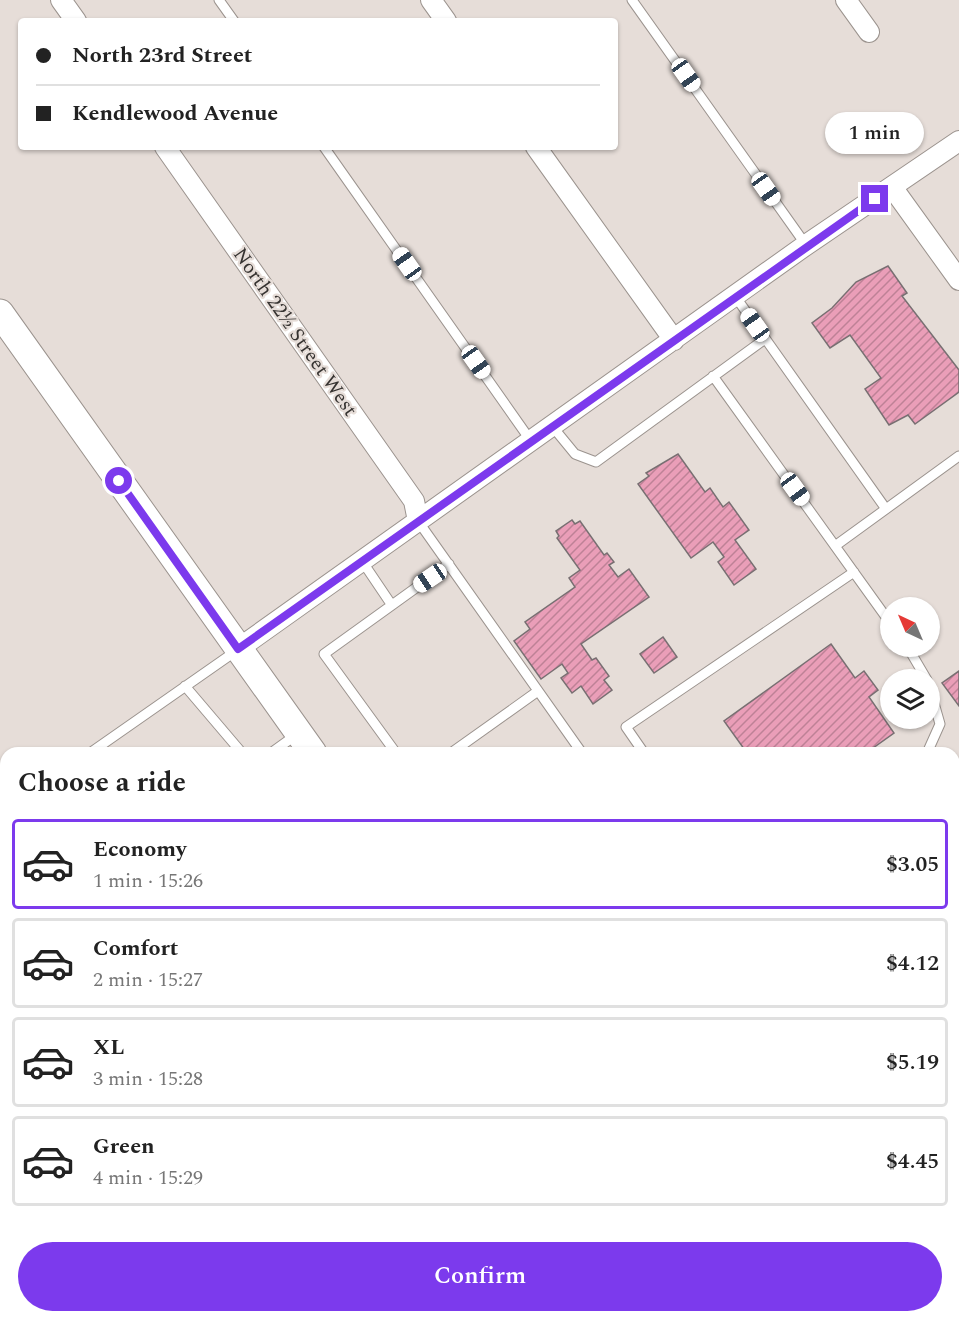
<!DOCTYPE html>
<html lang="en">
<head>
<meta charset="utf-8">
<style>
  body { margin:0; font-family:Spectral,serif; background:#f2f2f2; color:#222; height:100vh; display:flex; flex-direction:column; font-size:22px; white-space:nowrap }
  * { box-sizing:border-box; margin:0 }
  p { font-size:20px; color:#767676 }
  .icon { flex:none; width:33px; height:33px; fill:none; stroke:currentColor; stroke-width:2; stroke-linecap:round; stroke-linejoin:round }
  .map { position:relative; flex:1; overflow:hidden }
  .side { position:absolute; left:0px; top:747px; width:960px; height:576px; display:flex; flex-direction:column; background:#fff; border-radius:18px 18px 0 0; box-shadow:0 2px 4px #0004 }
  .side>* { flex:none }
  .hud { position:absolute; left:18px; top:18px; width:600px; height:132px; border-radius:6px; box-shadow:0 2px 4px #0004; display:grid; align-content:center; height:132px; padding:0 18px; background:#fff }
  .needle { width:39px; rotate:316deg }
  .fabs { position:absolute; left:880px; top:597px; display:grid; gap:12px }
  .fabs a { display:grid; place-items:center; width:60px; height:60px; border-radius:50%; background:#fff; box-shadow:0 2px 4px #0004; font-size:30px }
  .end { position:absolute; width:27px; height:27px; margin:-14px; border:8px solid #7c3aed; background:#fff; box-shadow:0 0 0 3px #fff }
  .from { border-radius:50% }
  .bubble { position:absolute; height:42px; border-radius:21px; background:#fff; box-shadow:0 2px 4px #0004; font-size:20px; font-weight:600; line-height:42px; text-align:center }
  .car { position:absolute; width:18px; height:36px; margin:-18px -9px; border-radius:8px; box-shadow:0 0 4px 2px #0007; background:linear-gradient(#fff 24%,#345 0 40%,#fff 0 76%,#345 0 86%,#fff 0) }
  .hud b { display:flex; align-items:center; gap:21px; height:57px; font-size:22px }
  .hud b+b { border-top:2px solid #e0e0e0 }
  .hud i { width:15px; height:15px; background:#222 }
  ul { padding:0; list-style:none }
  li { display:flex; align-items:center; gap:18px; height:90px; margin:0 12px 9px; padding:0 6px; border:3px solid #e0e0e0; border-radius:6px }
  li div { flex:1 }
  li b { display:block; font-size:22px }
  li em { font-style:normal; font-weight:600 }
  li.current { border-color:#7c3aed }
  li>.icon { width:54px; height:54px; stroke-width:1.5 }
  h2 { padding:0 18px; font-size:27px; line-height:72px }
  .button { display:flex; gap:12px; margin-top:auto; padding:12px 18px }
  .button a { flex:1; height:69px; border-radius:36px; background:#7c3aed; color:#fff; font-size:24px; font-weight:600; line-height:69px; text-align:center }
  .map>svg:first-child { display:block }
  .building { fill:url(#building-hatch); stroke:#786f72; stroke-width:1.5 }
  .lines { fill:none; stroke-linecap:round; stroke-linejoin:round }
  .service-casing { stroke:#9b938e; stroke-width:11 }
  .minor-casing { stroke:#9b938e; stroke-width:22 }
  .secondary-casing { stroke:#9b938e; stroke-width:29 }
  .service { stroke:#fff; stroke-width:9 }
  .minor { stroke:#fff; stroke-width:20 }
  .secondary { stroke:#fff; stroke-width:27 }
  .route { stroke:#7c3aed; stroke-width:8 }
  .labels { text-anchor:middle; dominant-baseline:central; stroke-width:4.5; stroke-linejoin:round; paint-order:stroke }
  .street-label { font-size:20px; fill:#363331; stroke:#e6ddd8 }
</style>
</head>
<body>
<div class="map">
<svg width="959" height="1323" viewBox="0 0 959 1323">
  <defs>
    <pattern id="building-hatch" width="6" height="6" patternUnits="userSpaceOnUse" patternTransform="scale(1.5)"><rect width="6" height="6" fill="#ea9eb8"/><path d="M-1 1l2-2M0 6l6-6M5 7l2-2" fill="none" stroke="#be8196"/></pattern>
  </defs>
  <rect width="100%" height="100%" fill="#e6ddd8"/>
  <path class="building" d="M888,266L907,293L902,296L959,370V392L915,424L908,415L889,425L865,389L881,378L850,335L830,348L812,323L832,308L856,282Z
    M678,454L705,492L710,488L723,507L729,502L749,530L735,540L756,569L734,585L718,562L724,557L713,542L691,558L638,484L649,476L646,473Z
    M572,520L575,524L580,521L604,555L607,553L614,562L609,565L618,577L629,569L649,597L581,644L592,660L596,658L609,676L604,680L612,690L593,704L581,686L572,693L561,678L568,673L562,664L541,679L514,641L530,629L525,622L575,587L569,578L580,570L557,538L559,536L556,531Z
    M663,637L677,657L654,673L640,654Z
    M831,644L855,678L864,671L878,690L869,697L894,733L866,753H747L724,721Z
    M959,671V706L942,683Z
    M527,1317H631L636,1323H518Z
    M795,1317H871L863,1323H800Z"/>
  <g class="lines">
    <g class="service-casing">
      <path id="service" d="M219,0L234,21
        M632,0L806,245
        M324,147L531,441
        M735,296L886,509
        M713,376L891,624
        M552,426L575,454L596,462L765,339
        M418,521L582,753
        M835,546L959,456
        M362,561L391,604
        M907,646L927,680
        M185,686L242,753
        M90,753L236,651
        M271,753L296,735
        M396,753L324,654L449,564
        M451,753L538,691
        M644,753L626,727L854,572
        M927,753L940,724L930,689
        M0,803L6,799
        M396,1317L400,1323"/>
    </g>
    <g class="minor-casing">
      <path id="minor" d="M61,0L76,21
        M431,0L446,21
        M846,0L869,32
        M165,147L414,501L418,521
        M536,147L674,340
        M892,187L959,280
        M238,649L806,245L959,141
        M954,989L959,986
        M0,1015L6,1011
        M0,1224L6,1220
        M69,1323L76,1317
        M484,1323L492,1317"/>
    </g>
    <g class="secondary-casing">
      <path id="secondary" d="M0,313L313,753
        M718,1317L722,1323"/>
    </g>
    <use href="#service" class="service"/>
    <use href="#minor" class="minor"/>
    <use href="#secondary" class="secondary"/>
  </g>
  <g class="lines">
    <path class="route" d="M119,481L238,649L875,199"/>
  </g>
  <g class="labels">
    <g class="street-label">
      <text transform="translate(295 332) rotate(55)">North 22½ Street West</text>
    </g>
  </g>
</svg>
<div class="fabs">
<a><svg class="needle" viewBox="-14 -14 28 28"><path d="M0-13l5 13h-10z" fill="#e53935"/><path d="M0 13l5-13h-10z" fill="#767676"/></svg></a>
<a><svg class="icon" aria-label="layers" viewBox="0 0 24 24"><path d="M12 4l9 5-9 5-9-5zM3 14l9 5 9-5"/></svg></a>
</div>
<i class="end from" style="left:119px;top:481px"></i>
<i class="end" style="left:875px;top:199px"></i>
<div class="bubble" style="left:825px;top:112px;width:99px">1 min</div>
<i class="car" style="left:686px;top:75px;rotate:145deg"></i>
<i class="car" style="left:766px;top:189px;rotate:145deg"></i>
<i class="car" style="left:407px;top:264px;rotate:325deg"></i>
<i class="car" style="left:755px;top:325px;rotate:325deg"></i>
<i class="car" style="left:476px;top:362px;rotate:145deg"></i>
<i class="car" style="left:795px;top:489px;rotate:144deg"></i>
<i class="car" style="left:430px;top:578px;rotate:236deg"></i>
<div class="hud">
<b><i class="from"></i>North 23rd Street</b>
<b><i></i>Kendlewood Avenue</b>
</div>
<section class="side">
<h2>Choose a ride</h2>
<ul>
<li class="current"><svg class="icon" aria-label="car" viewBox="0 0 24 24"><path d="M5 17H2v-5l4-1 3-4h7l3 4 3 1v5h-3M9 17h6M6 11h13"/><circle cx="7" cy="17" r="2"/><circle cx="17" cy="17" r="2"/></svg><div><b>Economy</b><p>1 min · 15:26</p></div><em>$3.05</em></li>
<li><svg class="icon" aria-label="car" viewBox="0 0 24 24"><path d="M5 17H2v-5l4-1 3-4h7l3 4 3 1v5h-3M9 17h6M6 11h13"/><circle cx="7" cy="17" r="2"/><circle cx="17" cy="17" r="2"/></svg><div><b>Comfort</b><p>2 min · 15:27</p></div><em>$4.12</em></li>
<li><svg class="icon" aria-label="car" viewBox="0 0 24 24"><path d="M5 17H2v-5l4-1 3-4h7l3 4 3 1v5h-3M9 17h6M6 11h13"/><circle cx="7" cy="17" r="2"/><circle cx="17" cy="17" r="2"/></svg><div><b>XL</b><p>3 min · 15:28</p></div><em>$5.19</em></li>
<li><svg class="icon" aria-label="car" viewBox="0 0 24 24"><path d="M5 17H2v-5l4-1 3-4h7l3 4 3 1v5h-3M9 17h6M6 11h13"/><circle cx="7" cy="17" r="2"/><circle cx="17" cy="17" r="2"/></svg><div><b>Green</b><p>4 min · 15:29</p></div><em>$4.45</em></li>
</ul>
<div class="button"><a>Confirm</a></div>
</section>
</div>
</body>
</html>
